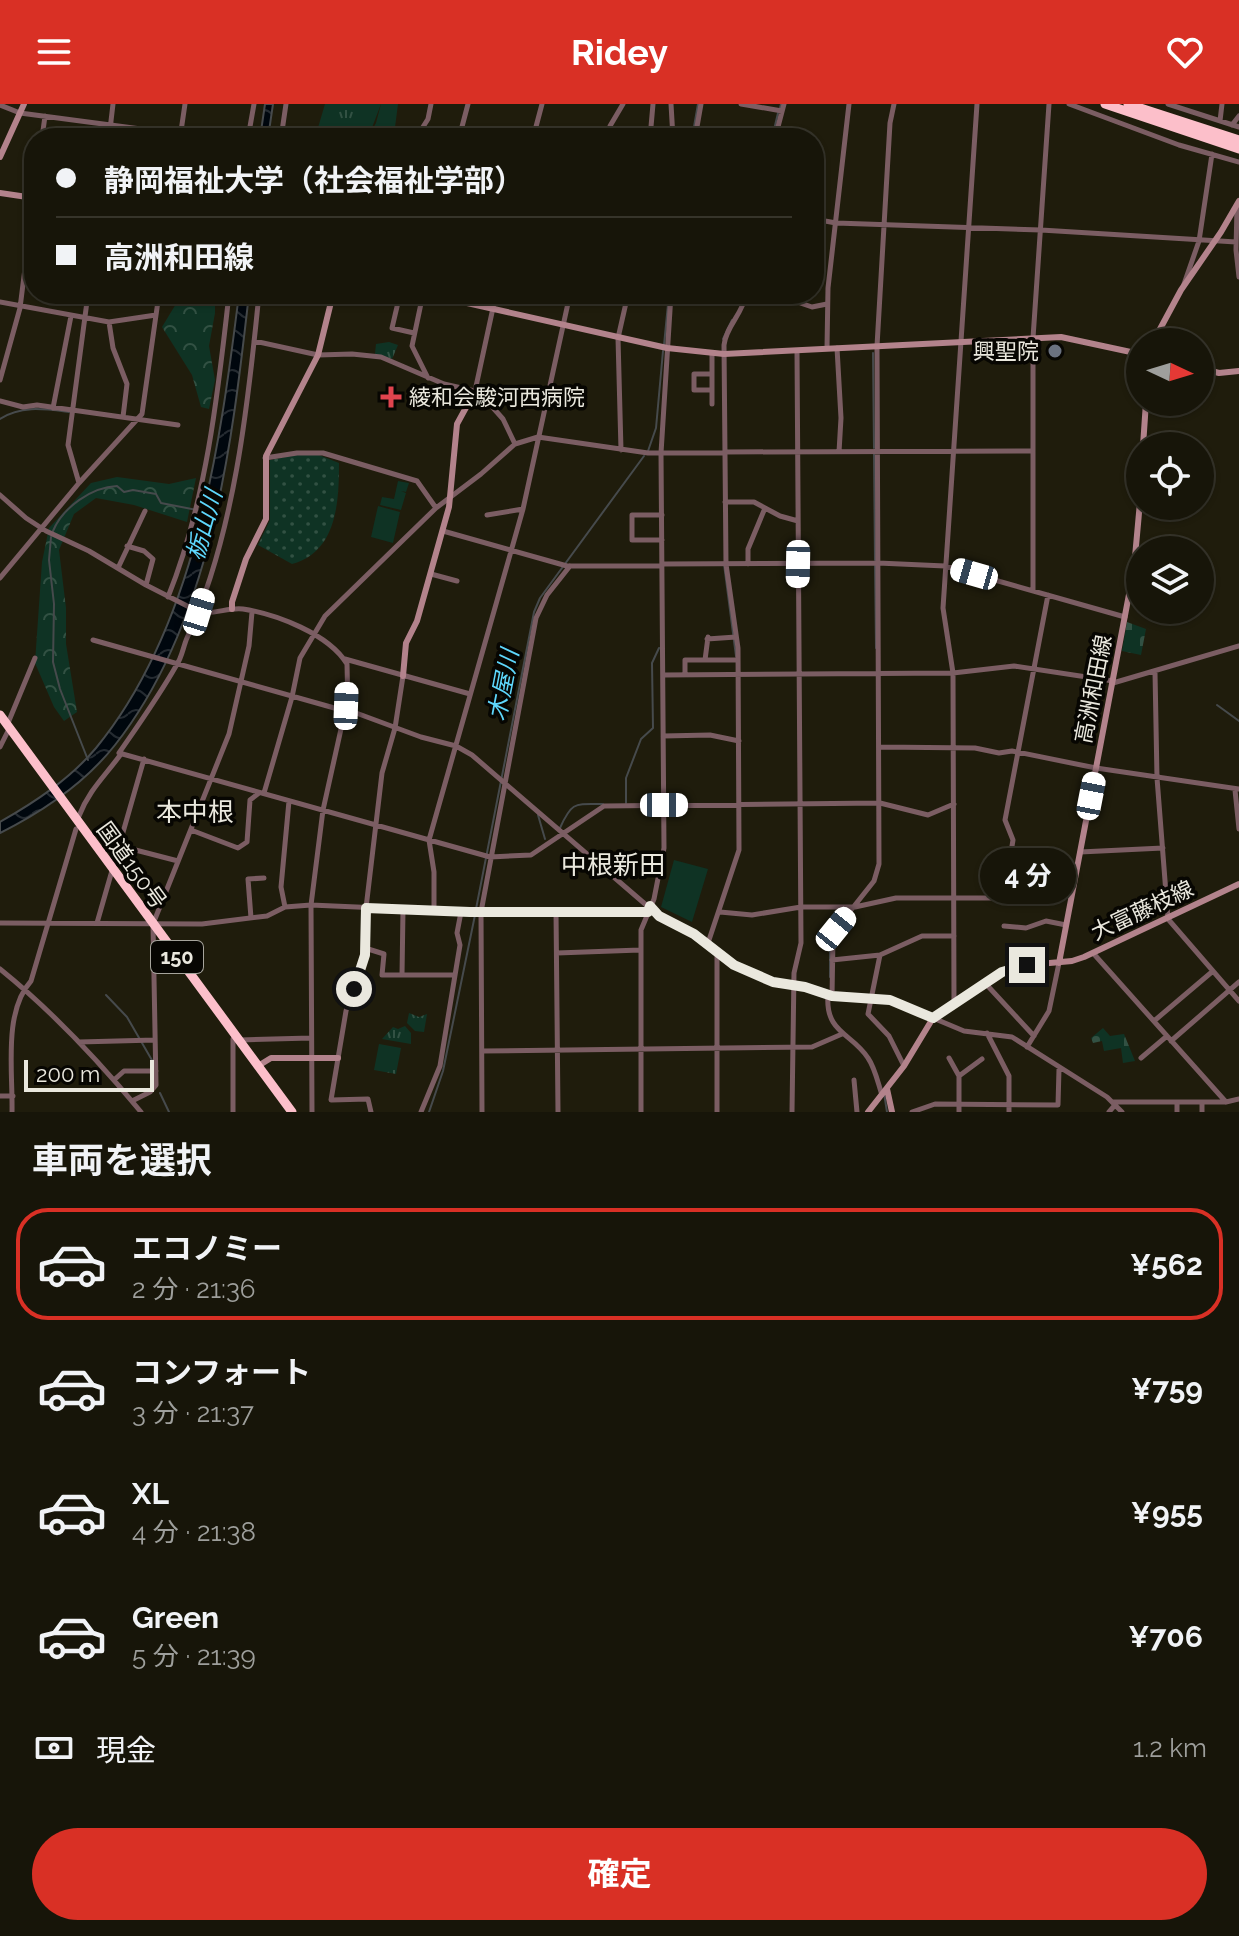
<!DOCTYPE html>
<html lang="ja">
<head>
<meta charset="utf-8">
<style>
  body { margin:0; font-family:Raleway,"Noto Sans JP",sans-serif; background:#242217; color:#f1f3f6; height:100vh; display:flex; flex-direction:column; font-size:30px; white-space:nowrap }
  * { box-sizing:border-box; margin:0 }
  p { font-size:26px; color:#9e9f9c }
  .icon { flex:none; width:44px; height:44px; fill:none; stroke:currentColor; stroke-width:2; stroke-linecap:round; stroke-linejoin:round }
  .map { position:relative; height:1008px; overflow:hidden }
  .drawer { display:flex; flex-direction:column; background:#171509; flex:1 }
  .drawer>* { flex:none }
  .guide { position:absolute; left:24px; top:24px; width:800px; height:176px; border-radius:32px; box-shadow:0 2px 6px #0004,0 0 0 2px #36342a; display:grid; align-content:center; height:176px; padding:0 32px; background:#171509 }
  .needle { width:52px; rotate:94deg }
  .buttons { position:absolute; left:1126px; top:224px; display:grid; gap:16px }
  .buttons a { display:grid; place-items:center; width:88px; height:88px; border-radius:50%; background:#171509; box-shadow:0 2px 6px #0004,0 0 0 2px #36342a; font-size:40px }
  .scale { position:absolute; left:24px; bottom:20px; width:130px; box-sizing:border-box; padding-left:8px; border:4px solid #eae8de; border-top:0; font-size:22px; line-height:28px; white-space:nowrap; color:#eae8de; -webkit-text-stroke:6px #070602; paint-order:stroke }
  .end { position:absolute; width:36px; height:36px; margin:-18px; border:10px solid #eae8de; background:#111; box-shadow:0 0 0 4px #111 }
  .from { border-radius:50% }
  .bubble { position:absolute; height:56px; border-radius:28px; background:#171509; box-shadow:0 2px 6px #0004,0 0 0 2px #36342a; font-size:26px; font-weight:700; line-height:56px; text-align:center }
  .car { position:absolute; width:24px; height:48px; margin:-24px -12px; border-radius:10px; box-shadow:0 0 6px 2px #0007; background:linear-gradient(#fff 24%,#345 0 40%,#fff 0 76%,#345 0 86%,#fff 0) }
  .guide b { display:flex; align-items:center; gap:28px; height:76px; font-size:30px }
  .guide b+b { border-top:2px solid #36342a }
  .guide i { width:20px; height:20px; background:#f1f3f6 }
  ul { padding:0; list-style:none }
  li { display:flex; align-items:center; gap:24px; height:112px; margin:0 16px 12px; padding:0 16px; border:4px solid transparent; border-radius:32px }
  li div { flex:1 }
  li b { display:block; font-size:30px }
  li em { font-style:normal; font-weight:700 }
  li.selected { border-color:#d93025 }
  li>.icon { width:72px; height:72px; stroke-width:1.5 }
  h2 { padding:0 32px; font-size:36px; line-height:96px }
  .pay { display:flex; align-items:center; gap:20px; height:88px; padding:0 32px; font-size:30px }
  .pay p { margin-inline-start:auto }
  .cta { display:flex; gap:16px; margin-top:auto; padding:16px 32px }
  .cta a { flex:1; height:92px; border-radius:48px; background:#d93025; color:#fff; font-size:32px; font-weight:700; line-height:92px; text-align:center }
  header { display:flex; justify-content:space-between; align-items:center; height:104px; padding:0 32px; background:#d93025; color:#fff; font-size:36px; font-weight:700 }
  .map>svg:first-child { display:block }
  .grass { fill:url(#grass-tufts) }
  .forest { fill:url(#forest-crowns) }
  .cemetery { fill:url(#cemetery-stones) }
  .park { fill:url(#park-dots) }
  .pitch { fill:#0f3324 }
  .water { fill:url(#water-waves); stroke:#464a4c; stroke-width:2 }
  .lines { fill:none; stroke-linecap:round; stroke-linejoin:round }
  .stream { stroke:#464a4c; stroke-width:2 }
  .street { stroke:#7b5d63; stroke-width:5 }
  .secondary { stroke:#b3838c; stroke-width:6 }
  .highway { stroke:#fcbfca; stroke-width:9 }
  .route { stroke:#eae8de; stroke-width:10 }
  .worship-dot { fill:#6b7280; stroke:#070602; stroke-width:3 }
  .health-dot { fill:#e0444e; stroke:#070602; stroke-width:3 }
  .labels { text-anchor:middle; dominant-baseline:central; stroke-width:7; stroke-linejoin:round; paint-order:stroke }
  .shield { fill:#070602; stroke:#a6a49c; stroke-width:2 }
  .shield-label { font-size:20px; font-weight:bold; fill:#eae8de }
  .poi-label { font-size:22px; fill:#eae8de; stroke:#070602; text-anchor:end }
  .street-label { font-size:22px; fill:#eae8de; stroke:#070602 }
  .water-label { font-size:24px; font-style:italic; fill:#5ed7fc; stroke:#070602 }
  .quarter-label { font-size:26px; fill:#eae8de; stroke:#070602 }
</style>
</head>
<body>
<header><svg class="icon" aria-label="menu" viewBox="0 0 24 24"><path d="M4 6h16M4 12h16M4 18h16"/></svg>Ridey<svg class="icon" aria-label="heart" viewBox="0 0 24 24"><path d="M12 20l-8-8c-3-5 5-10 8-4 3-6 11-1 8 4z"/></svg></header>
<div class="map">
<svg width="1239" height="1008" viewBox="0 0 1239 1008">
  <defs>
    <pattern id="grass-tufts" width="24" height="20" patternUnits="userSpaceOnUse" patternTransform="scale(2)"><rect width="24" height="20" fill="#0f3324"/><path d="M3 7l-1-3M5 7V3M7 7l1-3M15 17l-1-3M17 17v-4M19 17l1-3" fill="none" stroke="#325143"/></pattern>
    <pattern id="forest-crowns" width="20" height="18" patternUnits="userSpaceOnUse" patternTransform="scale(2)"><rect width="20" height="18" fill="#0f3324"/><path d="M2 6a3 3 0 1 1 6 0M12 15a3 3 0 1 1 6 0" fill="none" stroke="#325143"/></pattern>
    <pattern id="cemetery-stones" width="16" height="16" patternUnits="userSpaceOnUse" patternTransform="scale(2)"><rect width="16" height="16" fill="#0f3324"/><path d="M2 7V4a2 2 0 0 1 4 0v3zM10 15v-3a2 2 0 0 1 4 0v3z" fill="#325143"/></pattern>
    <pattern id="park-dots" width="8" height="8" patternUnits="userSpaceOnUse" patternTransform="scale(2)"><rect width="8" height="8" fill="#0f3324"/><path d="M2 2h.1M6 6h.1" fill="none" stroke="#325143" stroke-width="1.8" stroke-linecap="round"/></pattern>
    <pattern id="water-waves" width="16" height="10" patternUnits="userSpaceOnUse" patternTransform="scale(2)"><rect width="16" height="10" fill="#00070e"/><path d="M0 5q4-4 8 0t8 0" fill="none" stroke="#252b31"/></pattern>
  </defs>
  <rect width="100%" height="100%" fill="#1f1c0c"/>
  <path class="grass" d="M325,0H381L368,34H315Z
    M389,238L398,241L392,255L375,250L376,240Z
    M409,909L419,913L427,910L424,928L415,927L407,919Z
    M405,922L411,929V940L382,935L393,923L398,925Z
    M379,940L401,944L396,970L374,966Z"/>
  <path class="forest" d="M381,0H398L395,23L390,34H368L376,19Z
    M182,190H215V209L209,242L215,276L209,305L201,303L192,271L162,223Z
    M117,373L169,380L196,374L187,418L134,401L96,394L74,410L59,446L66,504V540L77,608L64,617L54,603L35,559L42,458L49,424L91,379Z"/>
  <path class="cemetery" d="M1127,518L1146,525L1141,551L1122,547Z
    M1103,924L1110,932L1124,930L1135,957L1123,959L1121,944L1104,947L1102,937L1093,939L1091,934Z"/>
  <path class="park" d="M296,351H319L339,359C339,398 337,448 292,460L258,441L270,416V356Z"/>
  <path class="pitch" d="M398,377L409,379L406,388L401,387L406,389L401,406L380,401L382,393L394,395Z
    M378,402L400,408L393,439L371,433Z
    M674,756L708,765L692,818L661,803Z"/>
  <path class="water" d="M265,0H273L268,34H260Z
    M239,190H249C232,340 212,518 115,641C85,679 42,708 0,729V718C35,698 70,675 96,644C196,522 220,342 239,190Z"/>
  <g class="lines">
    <path class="stream" d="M780,4L781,0
      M692,34L698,0
      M772,34L778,9
      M723,235L732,216
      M664,241L668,200
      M873,249L874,344
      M0,315C21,301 45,305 69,308
      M648,347L656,324L663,247
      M874,350L875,456
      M53,427C63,403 92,383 117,382L124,388L133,386L156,390L161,399L202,407
      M51,433L49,456L54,500L53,558L60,585L88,656
      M724,460L736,552
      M875,462L876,544
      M1217,601L1239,617
      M626,699V674L641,635L653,624L652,559L659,544
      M538,711L545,735
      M560,724C572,697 575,700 603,700
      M476,805L534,508L540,494L644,352
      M830,873V840L832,828
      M106,891L127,913L153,958
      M160,989L169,1008
      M884,989L887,1008
      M429,1008L443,967L475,811"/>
    <path class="street" d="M671,0L673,34
      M741,0L782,7
      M1069,0L1179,41L1239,58
      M1168,0L1239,23
      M0,1L20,9L209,34
      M1220,17L1222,0
      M1232,21L1239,12
      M42,34L45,12
      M109,34L113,0
      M180,34L185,0
      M248,34L254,0
      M281,34L286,0
      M416,34L428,15L431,0
      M459,34L468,0
      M533,34L542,0
      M608,34L610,22L623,0
      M650,34L653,0
      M695,34L701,0
      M775,34L784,0
      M1237,102L1236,146L1239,173
      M814,115L836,119L1041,126L1236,138
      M1184,180L1199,137L1212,50
      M259,190C248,302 234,432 187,534C183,543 182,554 176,562C159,592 139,620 119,649L490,753L531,751L604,702L880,699L928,711L954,700
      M400,190L392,224L414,229
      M423,190L412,242L428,274
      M774,190L812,203L827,200
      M0,198L109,218L156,211
      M109,218L113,244L127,280L123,313
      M254,237L318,251L352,250L381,253L444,280L479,288L503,315L515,340
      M827,244L828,184L849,0
      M837,244L841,314L839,348
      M712,250V300
      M712,270H694V286H712
      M0,276L20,204L34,93
      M475,287L496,190
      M0,297L23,303L37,301L178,321
      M53,304L71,212
      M621,346L618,234L628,190
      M725,348L1033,347
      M265,354L297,349H323L417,377L436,404
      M79,379L68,341L88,190
      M0,391L26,414L46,427L89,447L146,481L199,508C215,511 228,503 243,505C276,510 329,530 347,560L348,606L421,633L456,642L472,651L659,812L694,830L734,861L773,878L805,883L832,892L890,896L964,927L1012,933L1107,993L1122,1008
      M725,398H754L780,412L798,417
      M487,411L523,405
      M662,411H632V436H662
      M443,427L567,462H662
      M127,442L144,447L153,455L146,481
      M662,460L878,459L945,462L1125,513
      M748,460V445L765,404
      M118,464L145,407
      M431,470L457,477
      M0,474L79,379L142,310L159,190
      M1033,487V234L1049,0
      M168,493C206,399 218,290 229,190
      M707,535L736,533
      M93,536L345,607L323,706L311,801L312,1008
      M345,555L470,590
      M705,556L708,533
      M1155,568L1157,674L1168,815L1239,897
      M663,571L953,569L1014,562L1113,577
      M685,571V556H738
      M1113,579L1239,542
      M8,619L35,554
      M663,632L710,631L739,637
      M0,643L9,625
      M880,643L975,644L999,649L1012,647L1096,664L1239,685
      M1235,686L1239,725
      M264,689L292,593L300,554L325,512L436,404L481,370L515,340L538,333L648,349H725
      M79,712C89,686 105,672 121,650
      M191,726L238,744L247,738L250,696L259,689
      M120,742L178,757
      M1080,748L1163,744
      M285,803L281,783L289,697
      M434,807V768L429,736L523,405L570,190
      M556,807L558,1008
      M720,808L752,811L801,803H855L896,794H993L1004,791L1013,736L1005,716L1048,491
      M251,814L248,775L264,774
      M0,819L202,820L267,812L285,803L311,801L470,808H648
      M97,819L144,655
      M1004,822L1026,824L1046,817L1066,821
      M707,842L739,746L738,544L726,460L724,241C726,222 743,210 746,190
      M365,844L384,850L382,871H455
      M557,849L640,846
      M1093,849L1226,998
      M717,851V1008
      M880,851L922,832H954
      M832,856L880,851L868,910L889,932L904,962
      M0,865C52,907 98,956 141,1008
      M402,871L403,806
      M985,879L1034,932
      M828,891C825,929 852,929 868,954C875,964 878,979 882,991
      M832,892L833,834L836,825L874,777L879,760L877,242L890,19L894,0
      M954,900L953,569L943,504L977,0
      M1154,917L1213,867
      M987,929L1009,972V1008
      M240,936L311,934
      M1171,937L1239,878
      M79,938L155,936
      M1027,943L1049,907L1059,859
      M482,947L812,943L842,930
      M949,954L959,972V1008
      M1141,954L1167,932
      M959,972L982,955
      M114,976L124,967H156
      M854,976L857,1008
      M0,992H13
      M132,997L150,988L156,981L153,820L229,630L249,542L252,508
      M1113,998H1226L1239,995
      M12,1008C13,968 3,908 31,877L76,725
      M233,1008V935L236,932
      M371,1008L368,995L331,996L346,907L365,851L366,804L382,669L395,624L403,572
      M421,1008L440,962L460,841L457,829L461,808
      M482,1008L481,808L536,514L547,491L570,462
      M641,1008V826L654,795L664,744L661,349L671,190
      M792,1008L794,869L801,839L797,247
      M912,1008L935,1000L1058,1001L1059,965
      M1109,1008L1115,1001
      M1177,1008V998
      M1202,1008V998"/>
    <path class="secondary" d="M0,53L24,0
      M0,89L34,94
      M427,190L667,244L724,250L1061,233L1140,250
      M1153,238L1181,186L1221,128L1239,97
      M1200,264L1219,269L1239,267
      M1143,342L1146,298
      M232,505V498L246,455L266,415V352L318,251L333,190
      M403,572L406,539L417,517L449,403L457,320L475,287
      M1059,859L1134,464L1140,398
      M258,962L271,954H338
      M887,985L892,1008
      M868,1008L904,962L933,914L985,879L1016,862L1072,857L1084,853L1239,780"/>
    <path class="highway" d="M1105,0L1239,45
      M1128,0L1239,36
      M0,611L292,1008"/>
  </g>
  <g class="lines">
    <path class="route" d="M354,885L365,851L366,804L470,808H648L650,802L659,812L694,830L734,861L773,878L805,883L832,892L890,896L933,914L1002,868L1027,861"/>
  </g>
  <circle class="worship-dot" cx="1055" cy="247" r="8"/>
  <path class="health-dot" d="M387 281h8v8h8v8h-8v8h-8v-8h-8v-8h8z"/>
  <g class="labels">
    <rect class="shield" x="151" y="837" width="52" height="32" rx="6"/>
    <g class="shield-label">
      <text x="177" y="853">150</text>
    </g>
    <g class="poi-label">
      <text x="1039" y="247">興聖院</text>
      <text x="409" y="293" text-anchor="start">綾和会駿河西病院</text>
    </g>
    <g class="street-label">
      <text transform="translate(1093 585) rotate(-79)">高洲和田線</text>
      <text transform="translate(132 761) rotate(54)">国道150号</text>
      <text transform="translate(1142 806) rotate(-25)">大富藤枝線</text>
    </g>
    <g class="water-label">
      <text transform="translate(204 421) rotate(-74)">栃山川</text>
      <text transform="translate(503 581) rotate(-79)">木屋川</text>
    </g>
    <g class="quarter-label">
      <text x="195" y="708">本中根</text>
      <text x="613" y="761">中根新田</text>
    </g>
  </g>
</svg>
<div class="buttons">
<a><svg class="needle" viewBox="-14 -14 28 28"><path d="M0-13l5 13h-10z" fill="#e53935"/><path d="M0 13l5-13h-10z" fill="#9e9f9c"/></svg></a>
<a><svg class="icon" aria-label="locate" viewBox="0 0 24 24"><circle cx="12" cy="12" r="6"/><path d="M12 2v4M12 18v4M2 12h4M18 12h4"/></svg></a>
<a><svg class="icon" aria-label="layers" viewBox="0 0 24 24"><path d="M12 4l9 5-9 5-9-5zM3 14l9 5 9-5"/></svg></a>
</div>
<div class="scale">200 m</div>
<i class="end from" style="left:354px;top:885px"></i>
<i class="end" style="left:1027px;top:861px"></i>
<div class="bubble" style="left:980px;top:744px;width:96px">4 分</div>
<i class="car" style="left:798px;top:460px;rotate:181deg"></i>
<i class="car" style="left:974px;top:470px;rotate:286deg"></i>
<i class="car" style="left:199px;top:508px;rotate:17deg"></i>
<i class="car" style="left:346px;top:602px;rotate:2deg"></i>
<i class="car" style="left:1091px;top:692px;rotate:11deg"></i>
<i class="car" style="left:664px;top:701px;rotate:90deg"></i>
<i class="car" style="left:836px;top:825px;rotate:39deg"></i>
<div class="guide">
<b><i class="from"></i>静岡福祉大学（社会福祉学部）</b>
<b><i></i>高洲和田線</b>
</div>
</div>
<section class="drawer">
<h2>車両を選択</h2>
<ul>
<li class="selected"><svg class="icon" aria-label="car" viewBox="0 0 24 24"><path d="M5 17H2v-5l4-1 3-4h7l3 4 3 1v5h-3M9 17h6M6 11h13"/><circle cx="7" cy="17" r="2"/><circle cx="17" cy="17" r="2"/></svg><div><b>エコノミー</b><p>2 分 · 21:36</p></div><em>¥562</em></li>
<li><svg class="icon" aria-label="car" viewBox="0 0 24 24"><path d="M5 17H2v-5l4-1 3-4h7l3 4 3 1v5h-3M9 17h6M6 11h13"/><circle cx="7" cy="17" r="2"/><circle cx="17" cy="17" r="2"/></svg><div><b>コンフォート</b><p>3 分 · 21:37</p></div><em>¥759</em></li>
<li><svg class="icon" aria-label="car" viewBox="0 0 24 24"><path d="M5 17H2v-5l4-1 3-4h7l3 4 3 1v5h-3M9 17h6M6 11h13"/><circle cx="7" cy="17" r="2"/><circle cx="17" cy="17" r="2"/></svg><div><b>XL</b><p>4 分 · 21:38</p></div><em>¥955</em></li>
<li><svg class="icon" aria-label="car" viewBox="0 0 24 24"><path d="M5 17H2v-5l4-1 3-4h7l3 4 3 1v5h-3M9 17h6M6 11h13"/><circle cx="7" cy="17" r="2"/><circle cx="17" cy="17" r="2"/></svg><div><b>Green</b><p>5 分 · 21:39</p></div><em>¥706</em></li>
</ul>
<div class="pay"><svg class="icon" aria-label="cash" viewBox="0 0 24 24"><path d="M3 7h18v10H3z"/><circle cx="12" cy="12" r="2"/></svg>現金<p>1.2 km</p></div>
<div class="cta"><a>確定</a></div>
</section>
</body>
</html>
